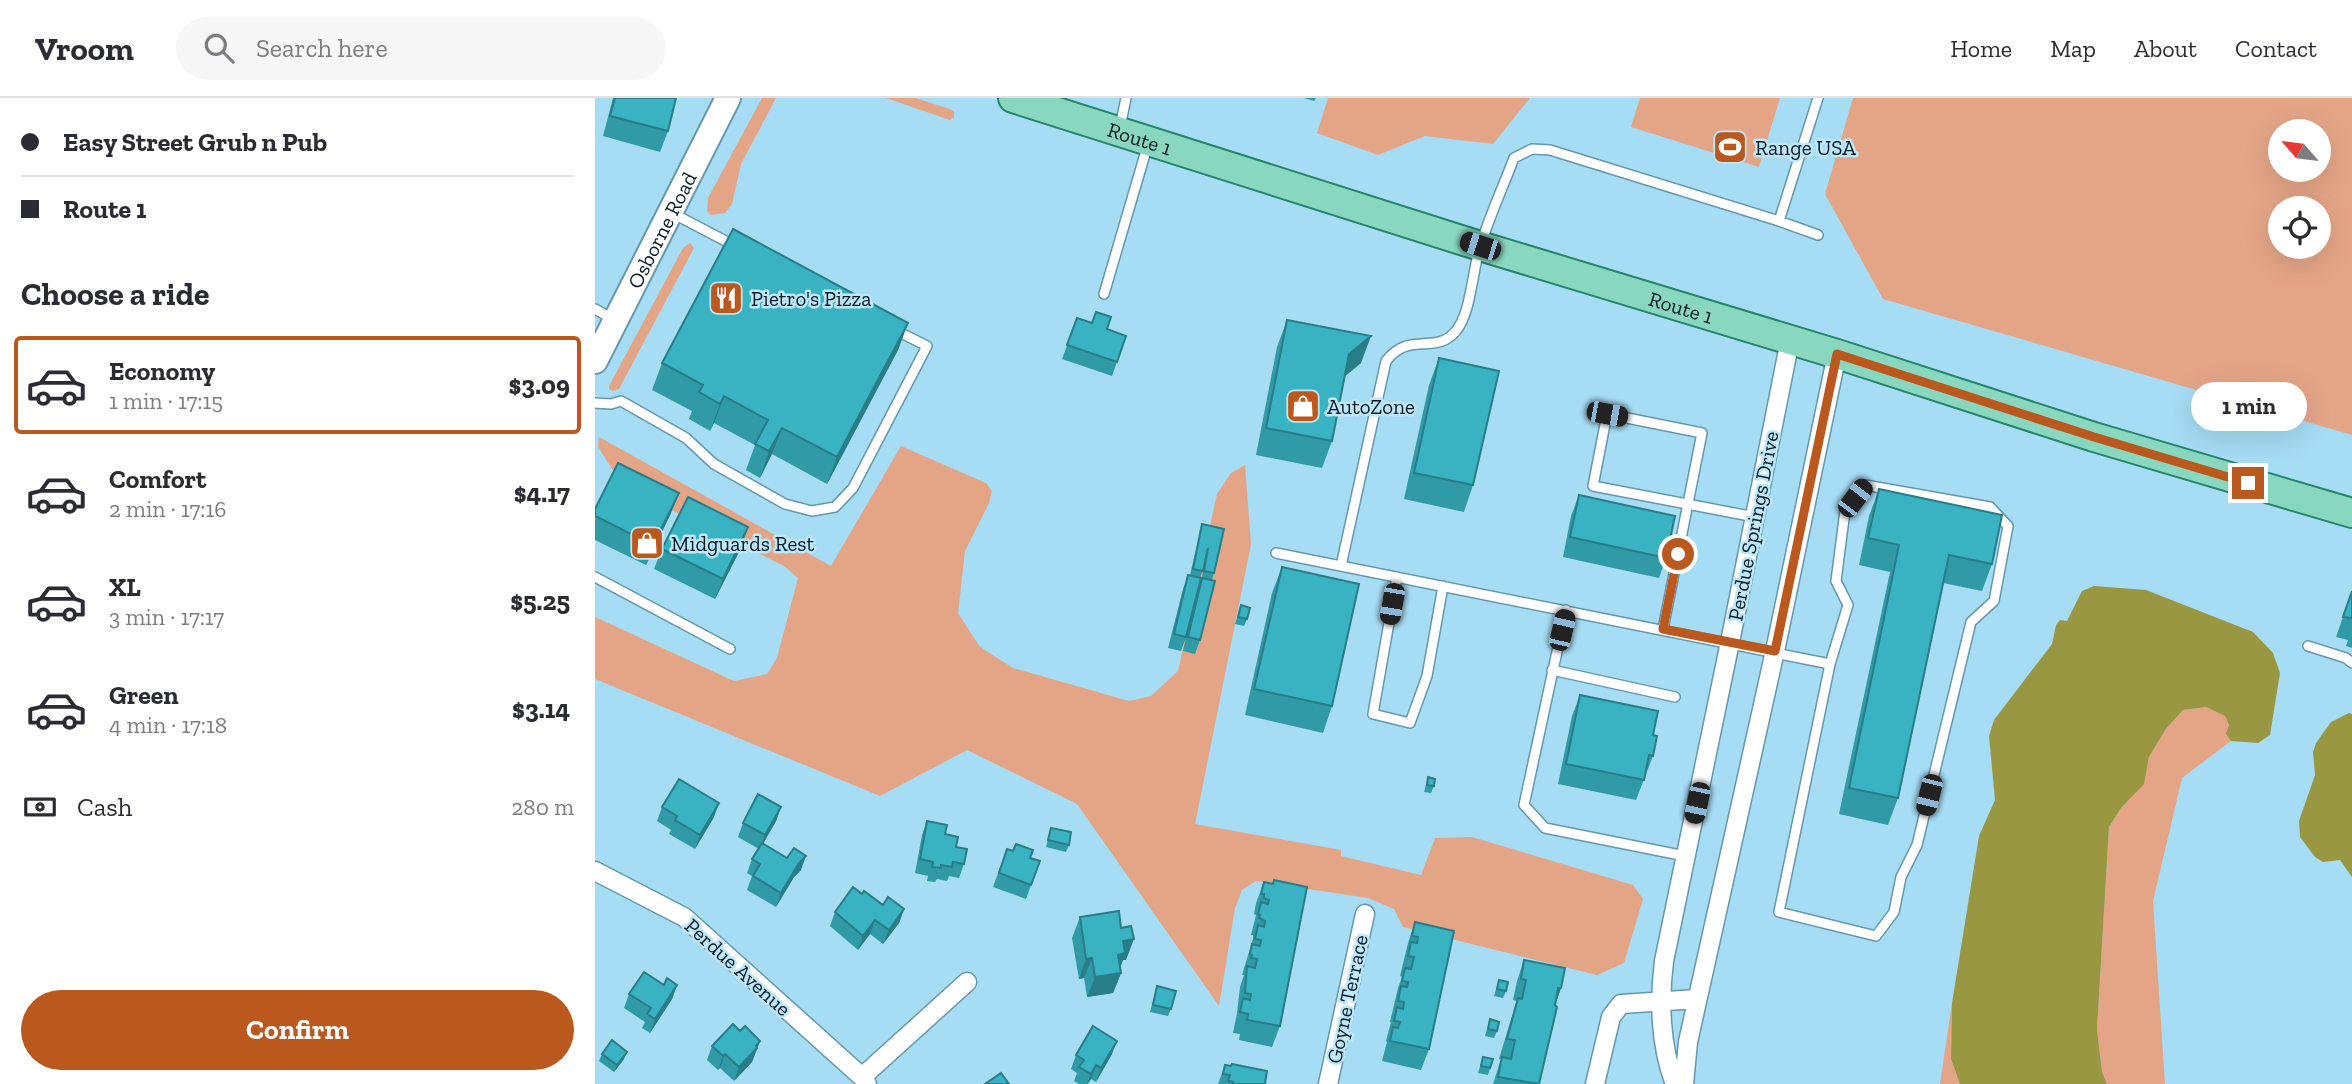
<!DOCTYPE html>
<html lang="en">
<head>
<meta charset="utf-8">
<style>
  body { margin:0; font-family:"Zilla Slab",serif; background:#f7f7f7; color:#2b2b33; height:100vh; display:flex; flex-direction:column; font-size:26px; white-space:nowrap }
  * { box-sizing:border-box; margin:0 }
  p { font-size:23px; color:#7c7c81 }
  .icon { flex:none; width:38px; height:38px; fill:none; stroke:currentColor; stroke-width:2; stroke-linecap:round; stroke-linejoin:round }
  .map { position:relative; flex:1; overflow:hidden }
  .sheet { display:flex; flex-direction:column; background:#fff; width:595px }
  .sheet>* { flex:none }
  .top-card { display:grid; align-content:center; height:154px; padding:0 21px; background:#fff }
  .needle { width:46px; rotate:298deg }
  .tools { position:absolute; left:1673px; top:21px; display:grid; gap:14px }
  .tools a { display:grid; place-items:center; width:63px; height:63px; border-radius:50%; background:#fff; box-shadow:0 7px 28px #0002; font-size:35px }
  .end { position:absolute; width:32px; height:32px; margin:-16px; border:9px solid #ba581d; background:#fff; box-shadow:0 0 0 4px #fff }
  .from { border-radius:50% }
  .bubble { position:absolute; height:49px; border-radius:24px; background:#fff; box-shadow:0 7px 28px #0002; font-size:23px; font-weight:700; line-height:49px; text-align:center }
  .car { position:absolute; width:21px; height:42px; margin:-21px -10px; border-radius:9px; box-shadow:0 0 5px 2px #0007; background:linear-gradient(#222 24%,#8ab4d8 0 40%,#222 0 76%,#8ab4d8 0 86%,#222 0) }
  .top-card b { display:flex; align-items:center; gap:24px; height:66px; font-size:26px }
  .top-card b+b { border-top:2px solid #e1e1e2 }
  .top-card i { width:18px; height:18px; background:#2b2b33 }
  ul { padding:0; list-style:none }
  li { display:flex; align-items:center; gap:21px; height:98px; margin:0 14px 10px; padding:0 7px; border:4px solid transparent; border-radius:7px }
  li div { flex:1 }
  li b { display:block; font-size:26px }
  li em { font-style:normal; font-weight:700 }
  li.active { border-color:#ba581d }
  li>.icon { width:63px; height:63px; stroke-width:1.5 }
  h2 { padding:0 21px; font-size:32px; line-height:84px }
  .pay { display:flex; align-items:center; gap:18px; height:77px; padding:0 21px; font-size:26px }
  .pay p { margin-inline-start:auto }
  .cta { display:flex; gap:14px; margin-top:auto; padding:14px 21px }
  .cta a { flex:1; height:80px; border-radius:42px; background:#ba581d; color:#fff; font-size:28px; font-weight:700; line-height:80px; text-align:center }
  header { display:flex; align-items:center; gap:42px; box-sizing:border-box; height:98px; padding:0 35px; background:#fff; border-bottom:2px solid #e1e1e2 }
  header strong { font-size:33px }
  nav { display:flex; gap:38px; margin-inline-start:auto; font-size:24px }
  .search { width:490px; height:63px; background:#f7f7f7; display:flex; align-items:center; gap:18px; box-sizing:border-box; padding:0 24px; border-radius:38px; color:#7c7c81; font-size:26px }
  main { display:flex; flex:1; min-height:0 }
  .map>svg:first-child { display:block }
  .green { fill:#e4a587; fill-rule:evenodd }
  .water { fill:#9a9743 }
  .lines { fill:none; stroke-linecap:round; stroke-linejoin:round }
  .lane-casing { stroke:#6498ae; stroke-width:12 }
  .street-casing { stroke:#6498ae; stroke-width:21 }
  .secondary-casing { stroke:#6498ae; stroke-width:28 }
  .primary-casing { stroke:#27846c; stroke-width:32 }
  .lane { stroke:#fff; stroke-width:9 }
  .street { stroke:#fff; stroke-width:18 }
  .secondary { stroke:#fff; stroke-width:24 }
  .primary { stroke:#88d7be; stroke-width:28 }
  .wall { fill:#319aa7; fill-rule:evenodd }
  .shaded-wall { fill:#287d88 }
  .building { fill:#39b3c2; stroke:#287d88; stroke-width:2 }
  .route { stroke:#ba581d; stroke-width:9 }
  .labels { text-anchor:middle; dominant-baseline:central; stroke-width:5; stroke-linejoin:round; paint-order:stroke }
  .street-label { font-size:21px; fill:#061b24; stroke:#bde7fb }
  .poi-label { font-size:21px; fill:#061b24; stroke:#bde7fb; text-anchor:start }
</style>
</head>
<body>
<header>
<strong>Vroom</strong>
<div class="search"><svg class="icon" aria-label="search" viewBox="0 0 24 24"><circle cx="10" cy="10" r="6"/><path d="M15 15l6 6"/></svg>Search here</div>
<nav><a>Home</a><a>Map</a><a>About</a><a>Contact</a></nav>
</header>
<main>
<section class="sheet">
<div class="top-card">
<b><i class="from"></i>Easy Street Grub n Pub</b>
<b><i></i>Route 1</b>
</div>
<h2>Choose a ride</h2>
<ul>
<li class="active"><svg class="icon" aria-label="car" viewBox="0 0 24 24"><path d="M5 17H2v-5l4-1 3-4h7l3 4 3 1v5h-3M9 17h6M6 11h13"/><circle cx="7" cy="17" r="2"/><circle cx="17" cy="17" r="2"/></svg><div><b>Economy</b><p>1 min · 17:15</p></div><em>$3.09</em></li>
<li><svg class="icon" aria-label="car" viewBox="0 0 24 24"><path d="M5 17H2v-5l4-1 3-4h7l3 4 3 1v5h-3M9 17h6M6 11h13"/><circle cx="7" cy="17" r="2"/><circle cx="17" cy="17" r="2"/></svg><div><b>Comfort</b><p>2 min · 17:16</p></div><em>$4.17</em></li>
<li><svg class="icon" aria-label="car" viewBox="0 0 24 24"><path d="M5 17H2v-5l4-1 3-4h7l3 4 3 1v5h-3M9 17h6M6 11h13"/><circle cx="7" cy="17" r="2"/><circle cx="17" cy="17" r="2"/></svg><div><b>XL</b><p>3 min · 17:17</p></div><em>$5.25</em></li>
<li><svg class="icon" aria-label="car" viewBox="0 0 24 24"><path d="M5 17H2v-5l4-1 3-4h7l3 4 3 1v5h-3M9 17h6M6 11h13"/><circle cx="7" cy="17" r="2"/><circle cx="17" cy="17" r="2"/></svg><div><b>Green</b><p>4 min · 17:18</p></div><em>$3.14</em></li>
</ul>
<div class="pay"><svg class="icon" aria-label="cash" viewBox="0 0 24 24"><path d="M3 7h18v10H3z"/><circle cx="12" cy="12" r="2"/></svg>Cash<p>280 m</p></div>
<div class="cta"><a>Confirm</a></div>
</section>
<div class="map">
<svg width="1757" height="986" viewBox="0 0 1757 986">
  <rect width="100%" height="100%" fill="#a6dcf4"/>
  <path class="green" d="M167,0H181L146,66L137,106L130,115L116,117L112,113L113,100Z
    M291,0H320L355,11L359,13V19L355,22Z
    M733,0H935L898,46L830,38L783,57L722,35Z
    M1045,0H1185L1164,69L1036,29Z
    M1258,0H1757V337L1288,201L1230,96ZM1685,33H1724V72H1685ZM1685,110H1724V149H1685Z
    M95,145L99,150L24,291L18,293L14,291V288L88,150Z
    M4,339L236,468L306,348L391,385L397,393L394,405L370,453L363,515L385,549L418,570L534,603L556,598L583,573L622,396L636,375L650,367L656,446L600,726L746,752V758L826,777L840,740L877,739L1038,787L1048,801L1029,865L1002,877L808,829L799,811L773,800L661,783L647,792L640,810L624,908L482,706L372,652L285,698L0,581V519L139,583L172,576L182,560L203,480L189,468L28,388L3,349Z
    M1611,609L1630,618L1634,627L1632,636L1636,643L1587,680L1558,803L1570,986H1512L1507,974L1502,931L1514,729L1526,710L1548,686L1554,659L1571,631L1588,612Z
    M1357,905L1356,961L1365,986H1345Z"/>
  <path class="water" d="M1499,488L1551,492L1658,534L1678,555L1685,575L1675,637L1663,645L1636,643L1631,636L1634,627L1630,618L1611,609L1588,612L1571,631L1554,659L1549,686L1526,710L1514,729L1502,931L1507,974L1512,986H1365L1356,961L1357,905L1384,738L1400,702L1394,638L1399,622L1457,546L1461,527L1465,522L1472,523L1487,493Z
    M1754,615L1757,616V779L1745,762L1728,764L1720,759L1705,739L1704,723L1720,677L1718,654L1721,645L1736,624Z"/>
  <g class="lines">
    <g class="lane-casing">
      <path id="lane" d="M525,29L531,0
        M77,115L142,149
        M1184,123L1223,137
        M509,196L553,46
        M0,211L19,222
        M0,305L16,306L26,303L91,340L119,366L190,406L217,413L240,409L258,390L332,248L300,232
        M681,455L1235,566L1184,814L1281,838L1299,814L1306,779L1322,747L1376,524L1399,503L1413,428L1395,409L1270,387L1250,413L1241,483L1253,507L1235,566
        M746,468L791,263C815,232 840,258 861,233C877,213 877,171 886,146C895,117 908,89 919,60L937,51L955,52L1184,123L1223,0
        M0,479L135,551
        M802,479L778,616L815,625L832,578L848,488
        M971,512L929,707L950,730L1090,758
        M1068,531L1107,335L1012,316L998,388L1160,419
        M1713,548L1751,560L1757,565
        M957,572L1080,599"/>
    </g>
    <g class="street-casing">
      <path id="street" d="M0,773L89,819L267,979L272,986
        M267,979L372,884
        M733,986L770,816
        M1000,986L1016,919L1026,906L1102,901
        M1080,986C1065,948 1064,902 1069,863L1135,544L1195,242
        M1089,986L1093,944L1180,553L1242,256"/>
    </g>
    <g class="secondary-casing">
      <g id="secondary">
        <path id="s1" d="M0,263L133,0"/>
      </g>
    </g>
    <g class="primary-casing">
      <g id="primary">
        <path id="s2" d="M418,0L885,148L1242,256L1499,339L1757,415"/>
      </g>
    </g>
    <use href="#lane" class="lane"/>
    <use href="#street" class="street"/>
    <use href="#secondary" class="secondary"/>
    <use href="#primary" class="primary"/>
  </g>
  <path class="wall" d="M18,0H81L73,33L65,54L8,38Z
    M709,0H721L719,3Z
    M482,220L531,238L517,278L467,261Z
    M692,222L766,265L750,278L737,343L727,370L661,357L682,249Z
    M313,225L303,252L232,386L177,356L165,380L151,372L160,347L119,325L115,333L94,321L97,313L57,292L67,265Z
    M844,260L878,387L869,414L809,401L834,287Z
    M1284,391L1397,466L1387,493L1348,485L1303,700L1293,727L1244,716L1295,474L1264,467L1274,418Z
    M984,397L1071,460L1064,480L968,459L976,418Z
    M0,411L76,415L51,467L0,442Z
    M607,426L619,475L617,482L605,542L600,556L588,553L591,540L586,553L573,550L588,491L593,477H595ZM608,472L607,480L602,493L605,480Z
    M146,450L120,501L59,471L67,451Z
    M687,469L737,608L728,635L650,617L677,495Z
    M1757,493V550L1751,548L1753,542L1741,539Z
    M646,507L652,521L649,528L640,526Z
    M985,597L1058,637V658L1041,702L963,686L977,618Z
    M833,679L839,688L836,695L829,694Z
    M67,709L119,719L100,751L74,736L76,732L62,723Z
    M186,709L181,723L168,746L206,772L199,779L181,809L152,792L157,778L152,775L157,761L164,751L143,739L148,725Z
    M332,723L350,736L361,749L369,766L364,780L354,778L352,783L342,781L340,784L332,783L333,778L320,775L327,737Z
    M456,730L474,747L471,754L451,749Z
    M412,751L445,763L431,801L398,789Z
    M669,784L677,786L685,928L677,949L644,942L645,936L638,935L642,915L645,889L649,877H647L650,867L658,841V837H656L661,817L659,816L661,805Z
    M267,796L288,807L309,811L304,825L288,846L275,836L263,852L235,828L240,814Z
    M485,819L531,862H528L525,870L526,875L518,895L492,899L489,880L484,881L477,840Z
    M820,824L859,833L834,951L826,972L787,963L792,944L791,943L796,924H795L803,890L807,879L805,878L813,845Z
    M929,862L966,890L960,907L944,986H898L906,961H904L916,921L922,903L918,902L922,883Z
    M904,882L911,893L908,900L899,898Z
    M69,887H82L77,901L55,935L47,930L50,924L29,910L34,896Z
    M562,888L576,911L573,918L555,914Z
    M895,921L902,933L899,940L890,938Z
    M145,933L165,943L157,964L139,983L125,970L123,972L112,962L117,948Z
    M7,956L29,961L19,974L4,963Z
    M517,956L501,984L496,981L493,986H484L479,983L482,975L476,971L481,957Z
    M888,959L895,970L893,977L883,975Z
    M630,967L670,986H623Z"/>
  <path class="shaded-wall" d="M313,225L303,252L232,386L242,359Z
    M776,238L766,265L744,283L754,256Z
    M129,298L119,325L115,333L125,306Z
    M187,330L177,356L165,380L174,353Z
    M84,395L76,415L51,467L58,447Z
    M153,429L146,450L120,501L128,481Z
    M124,705L119,719L100,751L105,737Z
    M186,709L181,723L165,751L170,737Z
    M211,758L206,772L199,779L181,809L186,795L204,765Z
    M309,811L304,825L288,846L294,832Z
    M280,822L275,836L263,852L268,838Z
    M539,841L531,862H528L523,875H526L518,895L492,899L500,879L528,843Z
    M497,860L489,880L484,881L491,861Z
    M82,887L77,901L55,935L60,921Z
    M963,890H966L959,911Z
    M165,943L157,964L139,983L144,969Z
    M522,943L517,956L501,984L506,970Z
    M32,954L29,961L19,974L22,967Z
    M130,956L125,970L123,972L128,958Z
    M501,967L496,981L492,986L496,976Z"/>
  <path class="building" d="M20,0H81L73,33L15,18Z
    M138,131L313,225L242,359L187,330L174,353L160,346L173,322L129,298L125,306L104,294L108,287L67,265Z
    M501,214L516,219L512,231L531,238L522,264L472,247L482,220L497,225Z
    M692,222L776,238L754,256L737,343L671,330Z
    M844,260L904,273L878,387L819,375Z
    M23,365L84,395L58,447L0,418V411Z
    M1284,391L1407,417L1397,466L1354,457L1303,700L1254,690L1304,447L1273,440Z
    M984,397L1080,418L1071,460L975,439Z
    M93,399L153,429L128,481L67,451Z
    M607,426L629,431L619,475L609,473L613,450L608,473L598,471Z
    M687,469L764,486L737,608L659,591Z
    M593,477L606,480L591,539L579,536Z
    M607,480L620,483L605,542L593,539Z
    M1757,493V520L1748,519Z
    M646,507L655,510L652,521L643,519Z
    M985,597L1063,613L1058,637L1062,638L1058,658L1054,657L1049,682L971,666Z
    M833,679L840,681L839,688L832,687Z
    M84,681L124,705L105,737L80,722L82,718L67,709Z
    M163,696L186,709L170,737L148,725Z
    M332,723L352,727L350,736L363,739L361,749L372,751L369,766L358,764L357,769L346,767V770L337,769L338,764L325,761Z
    M456,730L476,734L474,747L453,742Z
    M167,745L192,760L199,750L211,758L204,765L186,795L158,778L165,766L157,761Z
    M421,746L438,752L435,760L445,763L436,787L404,775L412,751L418,753Z
    M679,782L712,789L685,928L652,922L653,916L645,914L648,900L655,902L656,896L650,895L652,868L660,870L662,861L656,860L657,857L655,856L657,846L665,848L666,842L660,841L663,827L669,829L670,823L664,820L665,817L663,816L666,804L673,806L674,802L669,800V796H666L669,784L678,786Z
    M258,789L267,796L269,793L288,807L293,799L309,811L294,832L280,822L268,838L240,814Z
    M524,813L526,830L536,828L539,841L528,843L530,855L523,857L526,875L500,879L497,860L491,861L485,819Z
    M820,824L859,833L834,951L795,943L798,929L803,930L805,924L799,923L802,909L808,911L809,904L803,903L806,888L812,889L813,884L807,883L810,870L816,871L819,859L813,858L816,844L822,845L823,839L817,838Z
    M929,862L970,870L966,890H963L960,907L962,909L944,986L903,979L907,959L916,961L920,942L912,941L923,900L927,901L931,882L926,881Z
    M49,874L69,887L72,880L82,887L60,921L52,916L56,910L34,896Z
    M904,882L913,884L911,893L902,891Z
    M562,888L581,893L576,911L558,907Z
    M895,921L904,924L902,933L893,931Z
    M138,926L145,933L150,928L165,943L161,948L162,950L144,969L130,956L128,958L117,948Z
    M498,928L522,943L506,970L501,967L496,976L484,969L489,962L481,957Z
    M17,942L32,954L22,967L7,956Z
    M888,959L898,961L895,970L886,968Z
    M637,966L672,973L670,986H637L638,984L633,983L635,977L628,976L630,967L636,968Z
    M406,975L414,986H390Z"/>
  <g class="lines">
    <path class="route" d="M1083,456L1068,531L1180,553L1242,256L1499,339L1653,385"/>
  </g>
  <defs>
    <g id="stadium-square" transform="scale(1.75)"><rect x="-9" y="-9" width="18" height="18" rx="4" fill="#ba581d" stroke="#bde7fb"/><path d="M0-5a6.5 5 0 1 0 0 10a6.5 5 0 1 0 0-10ZM-3.5-1.8h7v3.6h-7Z" fill="#fff"/></g>
    <g id="restaurant-square" transform="scale(1.75)"><rect x="-9" y="-9" width="18" height="18" rx="4" fill="#ba581d" stroke="#bde7fb"/><path d="M-5-6h1v4h1v-4h1v4h1v-4h1v5L-1.5 .5V6h-2V.5L-5-1ZM5-6V6H3V1.5H1.5Q1.5-4 5-6Z" fill="#fff"/></g>
    <g id="shop-square" transform="scale(1.75)"><rect x="-9" y="-9" width="18" height="18" rx="4" fill="#ba581d" stroke="#bde7fb"/><path d="M-5-2.5h2.3a2.7 3.5 0 0 1 5.4 0H5L5.5 6h-11ZM-1.5-2.5h3a1.5 2.3 0 0 0-3 0Z" fill="#fff"/></g>
  </defs>
  <g fill-rule="evenodd">
    <use href="#stadium-square" x="1135" y="49"/>
    <use href="#restaurant-square" x="131" y="200"/>
    <use href="#shop-square" x="708" y="308"/>
    <use href="#shop-square" x="52" y="445"/>
  </g>
  <g class="labels">
    <g class="street-label">
      <text stroke="none"><textPath href="#s2" startOffset="133">Route 1</textPath></text>
      <text stroke="none"><textPath href="#s1" startOffset="147">Osborne Road</textPath></text>
      <text stroke="none"><textPath href="#s2" startOffset="700">Route 1</textPath></text>
      <text transform="translate(1158 428) rotate(-79)">Perdue Springs Drive</text>
      <text transform="translate(143 869) rotate(42)">Perdue Avenue</text>
      <text transform="translate(752 901) rotate(-78)">Goyne Terrace</text>
    </g>
    <g class="poi-label">
      <text x="1160" y="49">Range USA</text>
      <text x="156" y="200">Pietro's Pizza</text>
      <text x="732" y="308">AutoZone</text>
      <text x="76" y="445">Midguards Rest</text>
    </g>
  </g>
</svg>
<div class="tools">
<a><svg class="needle" viewBox="-14 -14 28 28"><path d="M0-13l5 13h-10z" fill="#e53935"/><path d="M0 13l5-13h-10z" fill="#7c7c81"/></svg></a>
<a><svg class="icon" aria-label="locate" viewBox="0 0 24 24"><circle cx="12" cy="12" r="6"/><path d="M12 2v4M12 18v4M2 12h4M18 12h4"/></svg></a>
</div>
<i class="end from" style="left:1083px;top:456px"></i>
<i class="end" style="left:1653px;top:385px"></i>
<div class="bubble" style="left:1596px;top:284px;width:116px">1 min</div>
<i class="car" style="left:885px;top:148px;rotate:288deg"></i>
<i class="car" style="left:1012px;top:316px;rotate:101deg"></i>
<i class="car" style="left:1260px;top:400px;rotate:37deg"></i>
<i class="car" style="left:797px;top:506px;rotate:190deg"></i>
<i class="car" style="left:967px;top:532px;rotate:13deg"></i>
<i class="car" style="left:1334px;top:697px;rotate:194deg"></i>
<i class="car" style="left:1102px;top:705px;rotate:192deg"></i>
</div>
</main>
</body>
</html>
